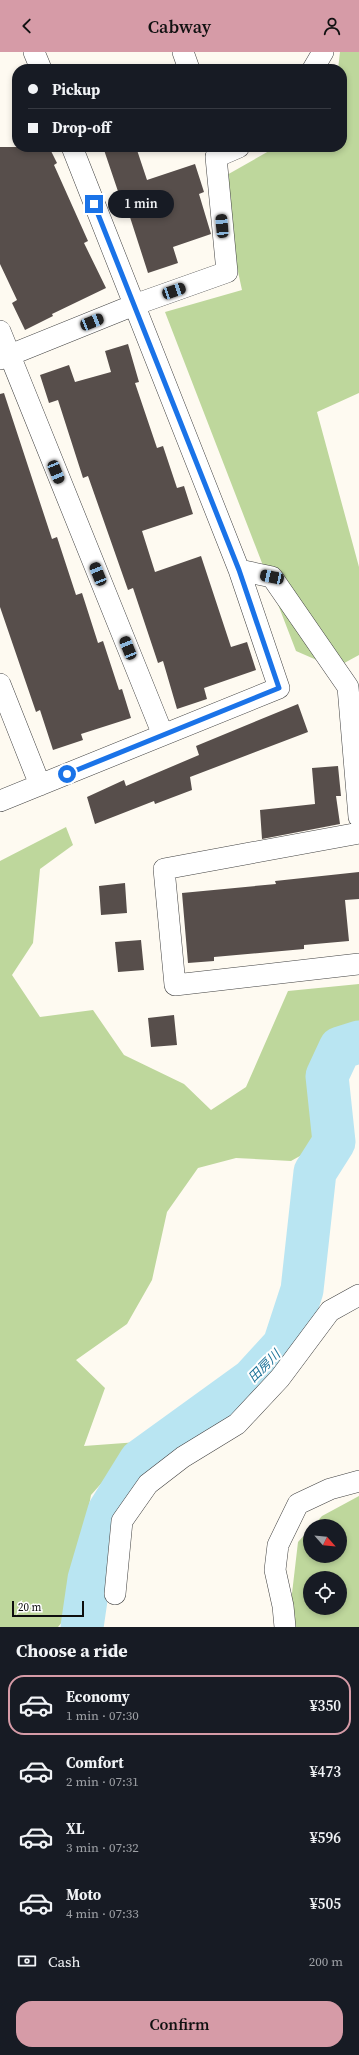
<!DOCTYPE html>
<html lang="en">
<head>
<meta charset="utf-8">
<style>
  body { margin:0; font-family:"Source Serif 4","Noto Sans JP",serif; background:#242831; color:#f1f3f6; height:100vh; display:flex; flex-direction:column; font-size:15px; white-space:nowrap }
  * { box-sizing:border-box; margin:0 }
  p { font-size:13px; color:#9ea1a6 }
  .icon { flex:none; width:22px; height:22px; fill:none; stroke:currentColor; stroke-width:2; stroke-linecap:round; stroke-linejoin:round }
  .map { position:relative; height:1575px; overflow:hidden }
  .panel { display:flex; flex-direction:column; background:#171b24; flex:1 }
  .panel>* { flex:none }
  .guide { position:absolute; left:12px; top:12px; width:335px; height:88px; border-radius:16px; box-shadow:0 2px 6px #0003; display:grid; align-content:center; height:88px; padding:0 16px; background:#171b24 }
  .needle { width:26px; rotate:117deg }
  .fabs { position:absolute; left:303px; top:1467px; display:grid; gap:8px }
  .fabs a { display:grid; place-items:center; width:44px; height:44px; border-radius:50%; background:#171b24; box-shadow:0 2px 6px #0003; font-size:20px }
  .scale { position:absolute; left:12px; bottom:10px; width:72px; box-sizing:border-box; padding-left:4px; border:2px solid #0e0e0e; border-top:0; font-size:11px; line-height:14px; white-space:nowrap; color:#0e0e0e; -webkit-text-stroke:3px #fff; paint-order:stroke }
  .end { position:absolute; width:18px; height:18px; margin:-9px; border:5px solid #1a73e8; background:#fff; box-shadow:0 0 0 2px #fff }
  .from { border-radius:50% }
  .bubble { position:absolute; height:28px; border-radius:14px; background:#171b24; box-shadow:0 2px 6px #0003; font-size:13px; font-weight:600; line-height:28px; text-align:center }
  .car { position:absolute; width:12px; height:24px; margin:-12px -6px; border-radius:5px; box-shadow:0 0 3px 1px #0007; background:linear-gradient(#222 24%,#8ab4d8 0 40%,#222 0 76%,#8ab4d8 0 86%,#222 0) }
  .guide b { display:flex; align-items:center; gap:14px; height:38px; font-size:15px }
  .guide b+b { border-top:1px solid #363941 }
  .guide i { width:10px; height:10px; background:#f1f3f6 }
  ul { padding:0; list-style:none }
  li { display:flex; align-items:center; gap:12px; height:60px; margin:0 8px 6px; padding:0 8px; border:2px solid transparent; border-radius:16px }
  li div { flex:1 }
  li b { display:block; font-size:15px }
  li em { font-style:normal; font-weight:600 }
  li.selected { border-color:#d69ba7 }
  li>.icon { width:36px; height:36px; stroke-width:1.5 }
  h2 { padding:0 16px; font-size:18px; line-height:48px }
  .pay { display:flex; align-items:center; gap:10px; height:44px; padding:0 16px; font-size:15px }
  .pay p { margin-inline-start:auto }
  .cta { display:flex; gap:8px; margin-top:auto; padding:8px 16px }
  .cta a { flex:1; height:46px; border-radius:16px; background:#d69ba7; color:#111; font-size:16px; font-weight:600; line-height:46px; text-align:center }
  header { display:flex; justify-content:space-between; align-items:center; height:52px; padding:0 16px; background:#d69ba7; color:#111; font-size:18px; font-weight:600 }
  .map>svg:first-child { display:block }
  .forest { fill:#bed79c; fill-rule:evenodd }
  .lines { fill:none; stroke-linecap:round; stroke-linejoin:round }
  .river { stroke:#b9e5f2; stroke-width:43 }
  .building { fill:#574e4b }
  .minor-casing { stroke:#414141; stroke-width:22 }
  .minor { stroke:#fff; stroke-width:21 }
  .route { stroke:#1a73e8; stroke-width:5 }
  .labels { text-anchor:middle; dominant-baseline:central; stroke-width:4; stroke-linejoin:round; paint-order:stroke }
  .water-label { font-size:13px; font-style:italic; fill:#1f7499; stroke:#fff }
</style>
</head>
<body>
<header><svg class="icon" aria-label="back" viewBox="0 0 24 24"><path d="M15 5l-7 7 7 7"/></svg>Cabway<svg class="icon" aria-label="person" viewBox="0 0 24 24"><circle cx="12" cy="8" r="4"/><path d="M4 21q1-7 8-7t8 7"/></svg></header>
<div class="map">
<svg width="359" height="1575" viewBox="0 0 359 1575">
  <rect width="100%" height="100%" fill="#fefaf1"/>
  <path class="forest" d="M340,0H359V341L317,360L359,515V603L335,616L296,599L165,260L242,238L218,128L276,95H342V17H338Z
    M66,775L73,793L40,817L33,891L12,923L40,965L93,958L124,1003L184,1032L211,1058L246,1035L288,939L359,932V989L340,993L316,1013V1095L291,1109L236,1106L198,1116L167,1160L152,1228L127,1272L76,1308L105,1336L84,1394L138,1390L91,1443L68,1563L58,1575H0V809Z
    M359,1444V1575H293L291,1550L298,1490L310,1477V1504H340V1474H313L322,1464ZM310,1526H340V1556H310Z"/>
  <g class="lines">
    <path class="river" d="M82,1575L89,1527L109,1459L140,1409L252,1328L284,1293L302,1238L315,1120L334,1090L327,1024L340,996L359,990"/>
  </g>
  <path class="building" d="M0,95H49L57,111L54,113L88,189L84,191L106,236L52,262L53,264L25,278L12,251L17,248L0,212Z
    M103,95H136L147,128L195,112L204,140L199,142L211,182L173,195L178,211L148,221L128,159L125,160Z
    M128,292L139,330L135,331L157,396L163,394L177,436L184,434L193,462L142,479L155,520L201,504L231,595L247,590L256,618L204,636L207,647L177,657L163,609L158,611L133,536L128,538L88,424L83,426L58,348L49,351L40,323L69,313L75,330L111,320L105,299Z
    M4,341L52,487L57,485L76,543L82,541L98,591L103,589L119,638L122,637L131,666L81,682L83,688L53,698L40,658L36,660L0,555V342Z
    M298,652L308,680L190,725L192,738L155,752L154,749L95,772L87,745L124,728L126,734L199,703L196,694Z
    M338,714L341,744H336L340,772L262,787L260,758L315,752L312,716Z
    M359,820V847L345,848L349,889L304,893V897L214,905V909L188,911L182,841L276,832L275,829Z
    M125,831L127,861L101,863L99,834Z
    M141,888L144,918L118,920L115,890Z
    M174,963L177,993L151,995L148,966Z"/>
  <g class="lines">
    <g class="minor-casing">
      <path id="minor" d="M34,0L41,17
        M183,0L189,17
        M313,17L323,0
        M0,279L163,683
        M0,307L134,253L227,220L216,105L239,95
        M239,518L272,525L348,635L359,765
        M0,632L40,733
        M0,749L279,636L239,518L72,95
        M359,781L164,817L175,933L359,912
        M115,1542L122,1469L148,1432L183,1405L237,1372L280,1326L330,1259L359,1243
        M285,1575L283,1554L275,1518L278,1493L298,1452L330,1437L359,1429"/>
    </g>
    <use href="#minor" class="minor"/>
  </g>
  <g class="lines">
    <path class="route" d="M67,722L279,636L239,518L94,152"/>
  </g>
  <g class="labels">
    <g class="water-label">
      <text transform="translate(264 1314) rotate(-45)">田房川</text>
    </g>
  </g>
</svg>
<div class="fabs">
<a><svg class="needle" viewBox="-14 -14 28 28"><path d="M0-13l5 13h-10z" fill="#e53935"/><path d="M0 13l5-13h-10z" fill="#9ea1a6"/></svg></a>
<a><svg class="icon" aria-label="locate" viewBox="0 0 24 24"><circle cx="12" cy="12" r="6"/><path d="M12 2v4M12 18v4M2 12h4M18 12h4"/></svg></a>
</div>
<div class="scale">20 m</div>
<i class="end from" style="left:67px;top:722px"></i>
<i class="end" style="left:94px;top:152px"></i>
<div class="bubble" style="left:108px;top:138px;width:66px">1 min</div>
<i class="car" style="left:222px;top:174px;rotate:355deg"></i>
<i class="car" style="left:174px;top:239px;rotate:71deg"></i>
<i class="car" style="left:92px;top:270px;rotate:68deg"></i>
<i class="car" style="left:56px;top:420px;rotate:158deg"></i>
<i class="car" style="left:98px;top:522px;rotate:338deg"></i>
<i class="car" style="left:272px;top:525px;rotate:282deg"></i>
<i class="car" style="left:128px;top:596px;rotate:338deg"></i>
<div class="guide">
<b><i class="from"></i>Pickup</b>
<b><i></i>Drop-off</b>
</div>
</div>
<section class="panel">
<h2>Choose a ride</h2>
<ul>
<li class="selected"><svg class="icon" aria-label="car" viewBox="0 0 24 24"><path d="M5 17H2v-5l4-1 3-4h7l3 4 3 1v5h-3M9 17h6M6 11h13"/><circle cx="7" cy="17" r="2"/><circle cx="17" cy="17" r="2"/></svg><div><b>Economy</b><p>1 min · 07:30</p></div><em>¥350</em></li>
<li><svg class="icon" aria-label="car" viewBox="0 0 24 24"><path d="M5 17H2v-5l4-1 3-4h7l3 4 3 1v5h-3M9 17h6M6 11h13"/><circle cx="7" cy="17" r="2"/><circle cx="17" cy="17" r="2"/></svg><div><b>Comfort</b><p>2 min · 07:31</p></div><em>¥473</em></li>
<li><svg class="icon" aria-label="car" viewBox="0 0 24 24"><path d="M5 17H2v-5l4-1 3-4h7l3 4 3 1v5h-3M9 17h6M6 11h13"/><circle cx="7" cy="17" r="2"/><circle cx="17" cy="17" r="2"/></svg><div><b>XL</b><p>3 min · 07:32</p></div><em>¥596</em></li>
<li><svg class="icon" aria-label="car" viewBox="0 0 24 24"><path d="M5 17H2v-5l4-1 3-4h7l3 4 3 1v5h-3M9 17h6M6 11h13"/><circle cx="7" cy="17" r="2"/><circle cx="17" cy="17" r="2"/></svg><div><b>Moto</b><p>4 min · 07:33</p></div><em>¥505</em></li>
</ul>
<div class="pay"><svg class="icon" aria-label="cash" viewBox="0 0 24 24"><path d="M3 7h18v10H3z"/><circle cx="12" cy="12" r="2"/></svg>Cash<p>200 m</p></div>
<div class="cta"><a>Confirm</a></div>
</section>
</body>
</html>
